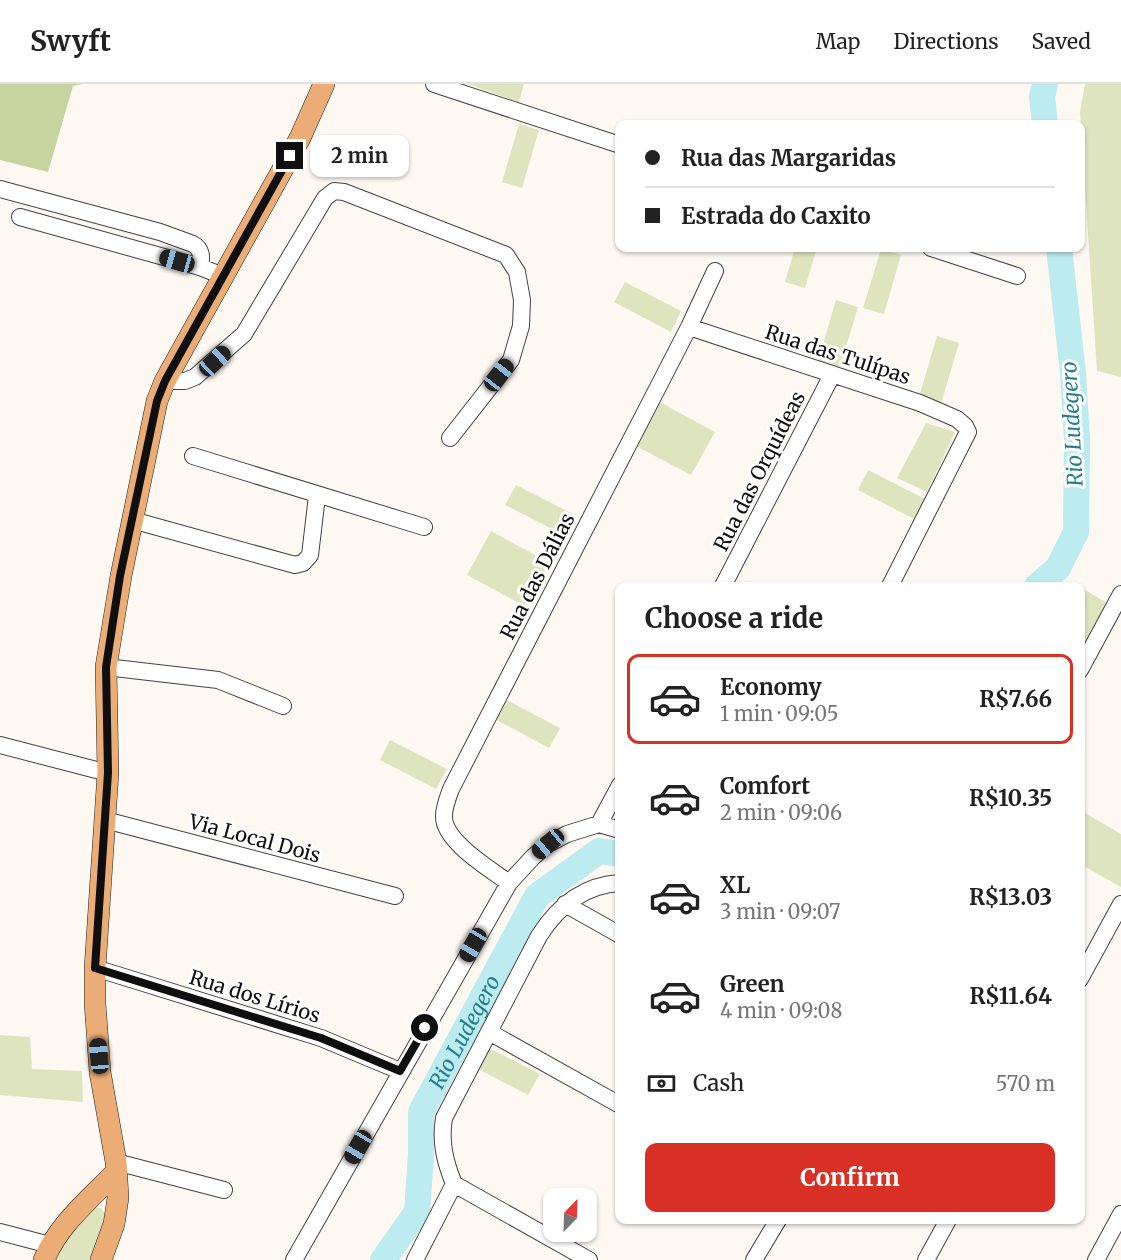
<!DOCTYPE html>
<html lang="en">
<head>
<meta charset="utf-8">
<style>
  body { margin:0; font-family:Merriweather,serif; background:#f6f6f6; color:#222; height:100vh; display:flex; flex-direction:column; font-size:22px; white-space:nowrap }
  * { box-sizing:border-box; margin:0 }
  p { font-size:20px; color:#767676 }
  .icon { flex:none; width:33px; height:33px; fill:none; stroke:currentColor; stroke-width:2; stroke-linecap:round; stroke-linejoin:round }
  .map { position:relative; flex:1; overflow:hidden }
  .panel { position:absolute; left:615px; top:498px; width:470px; height:642px; display:flex; flex-direction:column; background:#fff; border-radius:12px; box-shadow:0 2px 4px #0004 }
  .panel>* { flex:none }
  .guide { position:absolute; left:615px; top:36px; width:470px; height:132px; border-radius:12px; box-shadow:0 2px 4px #0004; display:grid; align-content:center; height:132px; padding:0 30px; background:#fff }
  .needle { width:39px; rotate:23deg }
  .tools { position:absolute; left:543px; top:1104px; display:grid; gap:12px }
  .tools a { display:grid; place-items:center; width:54px; height:54px; border-radius:12px; background:#fff; box-shadow:0 2px 4px #0004; font-size:30px }
  .end { position:absolute; width:27px; height:27px; margin:-14px; border:8px solid #0f0f0f; background:#fff; box-shadow:0 0 0 3px #fff }
  .from { border-radius:50% }
  .bubble { position:absolute; height:42px; border-radius:12px; background:#fff; box-shadow:0 2px 4px #0004; font-size:20px; font-weight:700; line-height:42px; text-align:center }
  .car { position:absolute; width:18px; height:36px; margin:-18px -9px; border-radius:8px; box-shadow:0 0 4px 2px #0007; background:linear-gradient(#222 24%,#8ab4d8 0 40%,#222 0 76%,#8ab4d8 0 86%,#222 0) }
  .guide b { display:flex; align-items:center; gap:21px; height:57px; font-size:22px }
  .guide b+b { border-top:2px solid #e0e0e0 }
  .guide i { width:15px; height:15px; background:#222 }
  ul { padding:0; list-style:none }
  li { display:flex; align-items:center; gap:18px; height:90px; margin:0 12px 9px; padding:0 18px; border:3px solid transparent; border-radius:12px }
  li div { flex:1 }
  li b { display:block; font-size:22px }
  li em { font-style:normal; font-weight:700 }
  li.selected { border-color:#d93025 }
  li>.icon { width:54px; height:54px; stroke-width:1.5 }
  h2 { padding:0 30px; font-size:27px; line-height:72px }
  .pay { display:flex; align-items:center; gap:15px; height:66px; padding:0 30px; font-size:22px }
  .pay p { margin-inline-start:auto }
  .action { display:flex; gap:12px; margin-top:auto; padding:12px 30px }
  .action a { flex:1; height:69px; border-radius:12px; background:#d93025; color:#fff; font-size:24px; font-weight:700; line-height:69px; text-align:center }
  header { display:flex; align-items:center; gap:36px; box-sizing:border-box; height:84px; padding:0 30px; background:#fff; border-bottom:2px solid #e0e0e0 }
  header strong { font-size:28px }
  nav { display:flex; gap:33px; margin-inline-start:auto; font-size:21px }
  .map>svg:first-child { display:block }
  .green { fill:#dee5be }
  .forest { fill:#c6d59f }
  .lines { fill:none; stroke-linecap:round; stroke-linejoin:round }
  .river { stroke:#bcebf0; stroke-width:26 }
  .minor-casing { stroke:#424242; stroke-width:18 }
  .major-casing { stroke:#202020; stroke-width:22 }
  .minor { stroke:#fff; stroke-width:16 }
  .major { stroke:#ebad75; stroke-width:21 }
  .route { stroke:#0f0f0f; stroke-width:8 }
  .labels { text-anchor:middle; dominant-baseline:central; stroke-width:6; stroke-linejoin:round; paint-order:stroke }
  .street-label { font-size:20px; fill:#0f0f0f; stroke:#fff }
  .water-label { font-size:21px; font-style:italic; fill:#237e8e; stroke:#fff }
</style>
</head>
<body>
<header>
<strong>Swyft</strong>
<nav><a>Map</a><a>Directions</a><a>Saved</a></nav>
</header>
<div class="map">
<svg width="1121" height="1176" viewBox="0 0 1121 1176">
  <rect width="100%" height="100%" fill="#fef8f2"/>
  <path class="green" d="M468,0H524L519,18Z
    M1085,0H1121V293L1097,287L1080,28Z
    M519,40L539,46L522,104L502,98Z
    M795,164H817L805,204L785,198Z
    M881,165L901,171L884,230L863,224Z
    M625,198L681,227L671,248L614,218Z
    M836,216L858,223L840,283L818,277Z
    M937,252L959,259L941,320L919,313Z
    M656,316L715,348L691,391L632,360Z
    M926,339L955,348L927,408L897,394Z
    M868,386L925,415L914,435L858,406Z
    M516,401L573,430L562,450L505,421Z
    M491,447L550,479L526,523L467,491Z
    M1080,503L1107,519L1080,567Z
    M503,614L560,644L549,664L493,634Z
    M390,656L447,685L436,705L380,676Z
    M1085,729L1121,750V803L1080,780V739Z
    M0,951L30,953L32,985L82,987L83,1018L0,1011Z
    M489,964L540,990L528,1011L478,985Z
    M93,1123L101,1124L106,1131L92,1176H54L65,1154Z"/>
  <path class="forest" d="M0,0H83L73,2L48,88L0,76Z"/>
  <g class="lines">
    <g class="river">
      <path d="M1045,40L1042,13L1045,0"/>
      <path d="M1037,502L1058,484L1076,448L1077,355L1073,289L1059,164"/>
      <path id="s1" d="M383,1176L417,1128L421,1071V1028L537,812L599,767L620,770"/>
    </g>
    <g class="minor-casing">
      <path id="minor" d="M434,0L620,61
        M0,105L160,148L193,160C202,165 202,173 200,183
        M20,133L200,183L223,192
        M931,164L1017,192
        M689,243L920,319L957,335L965,342L968,348L890,502
        M165,297H185L195,293L244,250L325,114L334,107L344,108L506,171L517,188L522,216L521,242L511,276L450,354
        M193,372L424,443
        M132,436L295,481L303,479L310,471L317,412
        M723,502L832,291
        M106,583L218,596L283,622
        M1080,586L1121,510
        M0,661L108,689
        M105,736L395,812
        M599,740L620,701
        M509,799C490,785 443,757 444,732C444,723 448,713 451,705L689,243L715,187
        M565,820L620,851
        M95,884L321,954L400,987
        M1080,895L1121,820
        M489,948L620,1021
        M116,1078L224,1106
        M454,1100L589,1176
        M0,1148L50,1161
        M294,1176L509,799L533,773L548,760L567,750L599,740L620,746
        M415,1176L454,1100C445,1078 440,1058 444,1034L539,852C558,822 583,801 620,799
        M754,1176L778,1136
        M926,1176L948,1136
        M1096,1176L1121,1130"/>
    </g>
    <g class="major-casing">
      <path id="major" d="M44,1176C57,1142 90,1115 115,1089
        M101,1176L114,1140L118,1114L116,1078L100,988L95,919V884L108,689L106,583L121,492L157,317L165,297L300,54L324,0"/>
    </g>
    <use href="#minor" class="minor"/>
    <use href="#major" class="major"/>
  </g>
  <g class="lines">
    <path class="route" d="M290,72L165,297L157,317L120,492L106,583L108,689L95,884L321,954L400,987L425,944"/>
  </g>
  <g class="labels">
    <g class="street-label">
      <text transform="translate(838 270) rotate(18)">Rua das Tulípas</text>
      <text transform="translate(759 387) rotate(-63)">Rua das Orquídeas</text>
      <text transform="translate(537 492) rotate(-63)">Rua das Dálias</text>
      <text transform="translate(255 754) rotate(15)">Via Local Dois</text>
      <text transform="translate(255 912) rotate(17)">Rua dos Lírios</text>
    </g>
    <g class="water-label">
      <text transform="translate(1072 340) rotate(-93)">Rio Ludegero</text>
      <text stroke="none"><textPath href="#s1" startOffset="250">Rio Ludegero</textPath></text>
    </g>
  </g>
</svg>
<div class="tools">
<a><svg class="needle" viewBox="-14 -14 28 28"><path d="M0-13l5 13h-10z" fill="#e53935"/><path d="M0 13l5-13h-10z" fill="#767676"/></svg></a>
</div>
<i class="end from" style="left:425px;top:944px"></i>
<i class="end" style="left:290px;top:72px"></i>
<div class="bubble" style="left:310px;top:51px;width:99px">2 min</div>
<i class="car" style="left:177px;top:177px;rotate:286deg"></i>
<i class="car" style="left:215px;top:277px;rotate:47deg"></i>
<i class="car" style="left:499px;top:291px;rotate:38deg"></i>
<i class="car" style="left:548px;top:760px;rotate:230deg"></i>
<i class="car" style="left:473px;top:861px;rotate:210deg"></i>
<i class="car" style="left:99px;top:972px;rotate:355deg"></i>
<i class="car" style="left:358px;top:1063px;rotate:210deg"></i>
<div class="guide">
<b><i class="from"></i>Rua das Margaridas</b>
<b><i></i>Estrada do Caxito</b>
</div>
<section class="panel">
<h2>Choose a ride</h2>
<ul>
<li class="selected"><svg class="icon" aria-label="car" viewBox="0 0 24 24"><path d="M5 17H2v-5l4-1 3-4h7l3 4 3 1v5h-3M9 17h6M6 11h13"/><circle cx="7" cy="17" r="2"/><circle cx="17" cy="17" r="2"/></svg><div><b>Economy</b><p>1 min · 09:05</p></div><em>R$7.66</em></li>
<li><svg class="icon" aria-label="car" viewBox="0 0 24 24"><path d="M5 17H2v-5l4-1 3-4h7l3 4 3 1v5h-3M9 17h6M6 11h13"/><circle cx="7" cy="17" r="2"/><circle cx="17" cy="17" r="2"/></svg><div><b>Comfort</b><p>2 min · 09:06</p></div><em>R$10.35</em></li>
<li><svg class="icon" aria-label="car" viewBox="0 0 24 24"><path d="M5 17H2v-5l4-1 3-4h7l3 4 3 1v5h-3M9 17h6M6 11h13"/><circle cx="7" cy="17" r="2"/><circle cx="17" cy="17" r="2"/></svg><div><b>XL</b><p>3 min · 09:07</p></div><em>R$13.03</em></li>
<li><svg class="icon" aria-label="car" viewBox="0 0 24 24"><path d="M5 17H2v-5l4-1 3-4h7l3 4 3 1v5h-3M9 17h6M6 11h13"/><circle cx="7" cy="17" r="2"/><circle cx="17" cy="17" r="2"/></svg><div><b>Green</b><p>4 min · 09:08</p></div><em>R$11.64</em></li>
</ul>
<div class="pay"><svg class="icon" aria-label="cash" viewBox="0 0 24 24"><path d="M3 7h18v10H3z"/><circle cx="12" cy="12" r="2"/></svg>Cash<p>570 m</p></div>
<div class="action"><a>Confirm</a></div>
</section>
</div>
</body>
</html>
